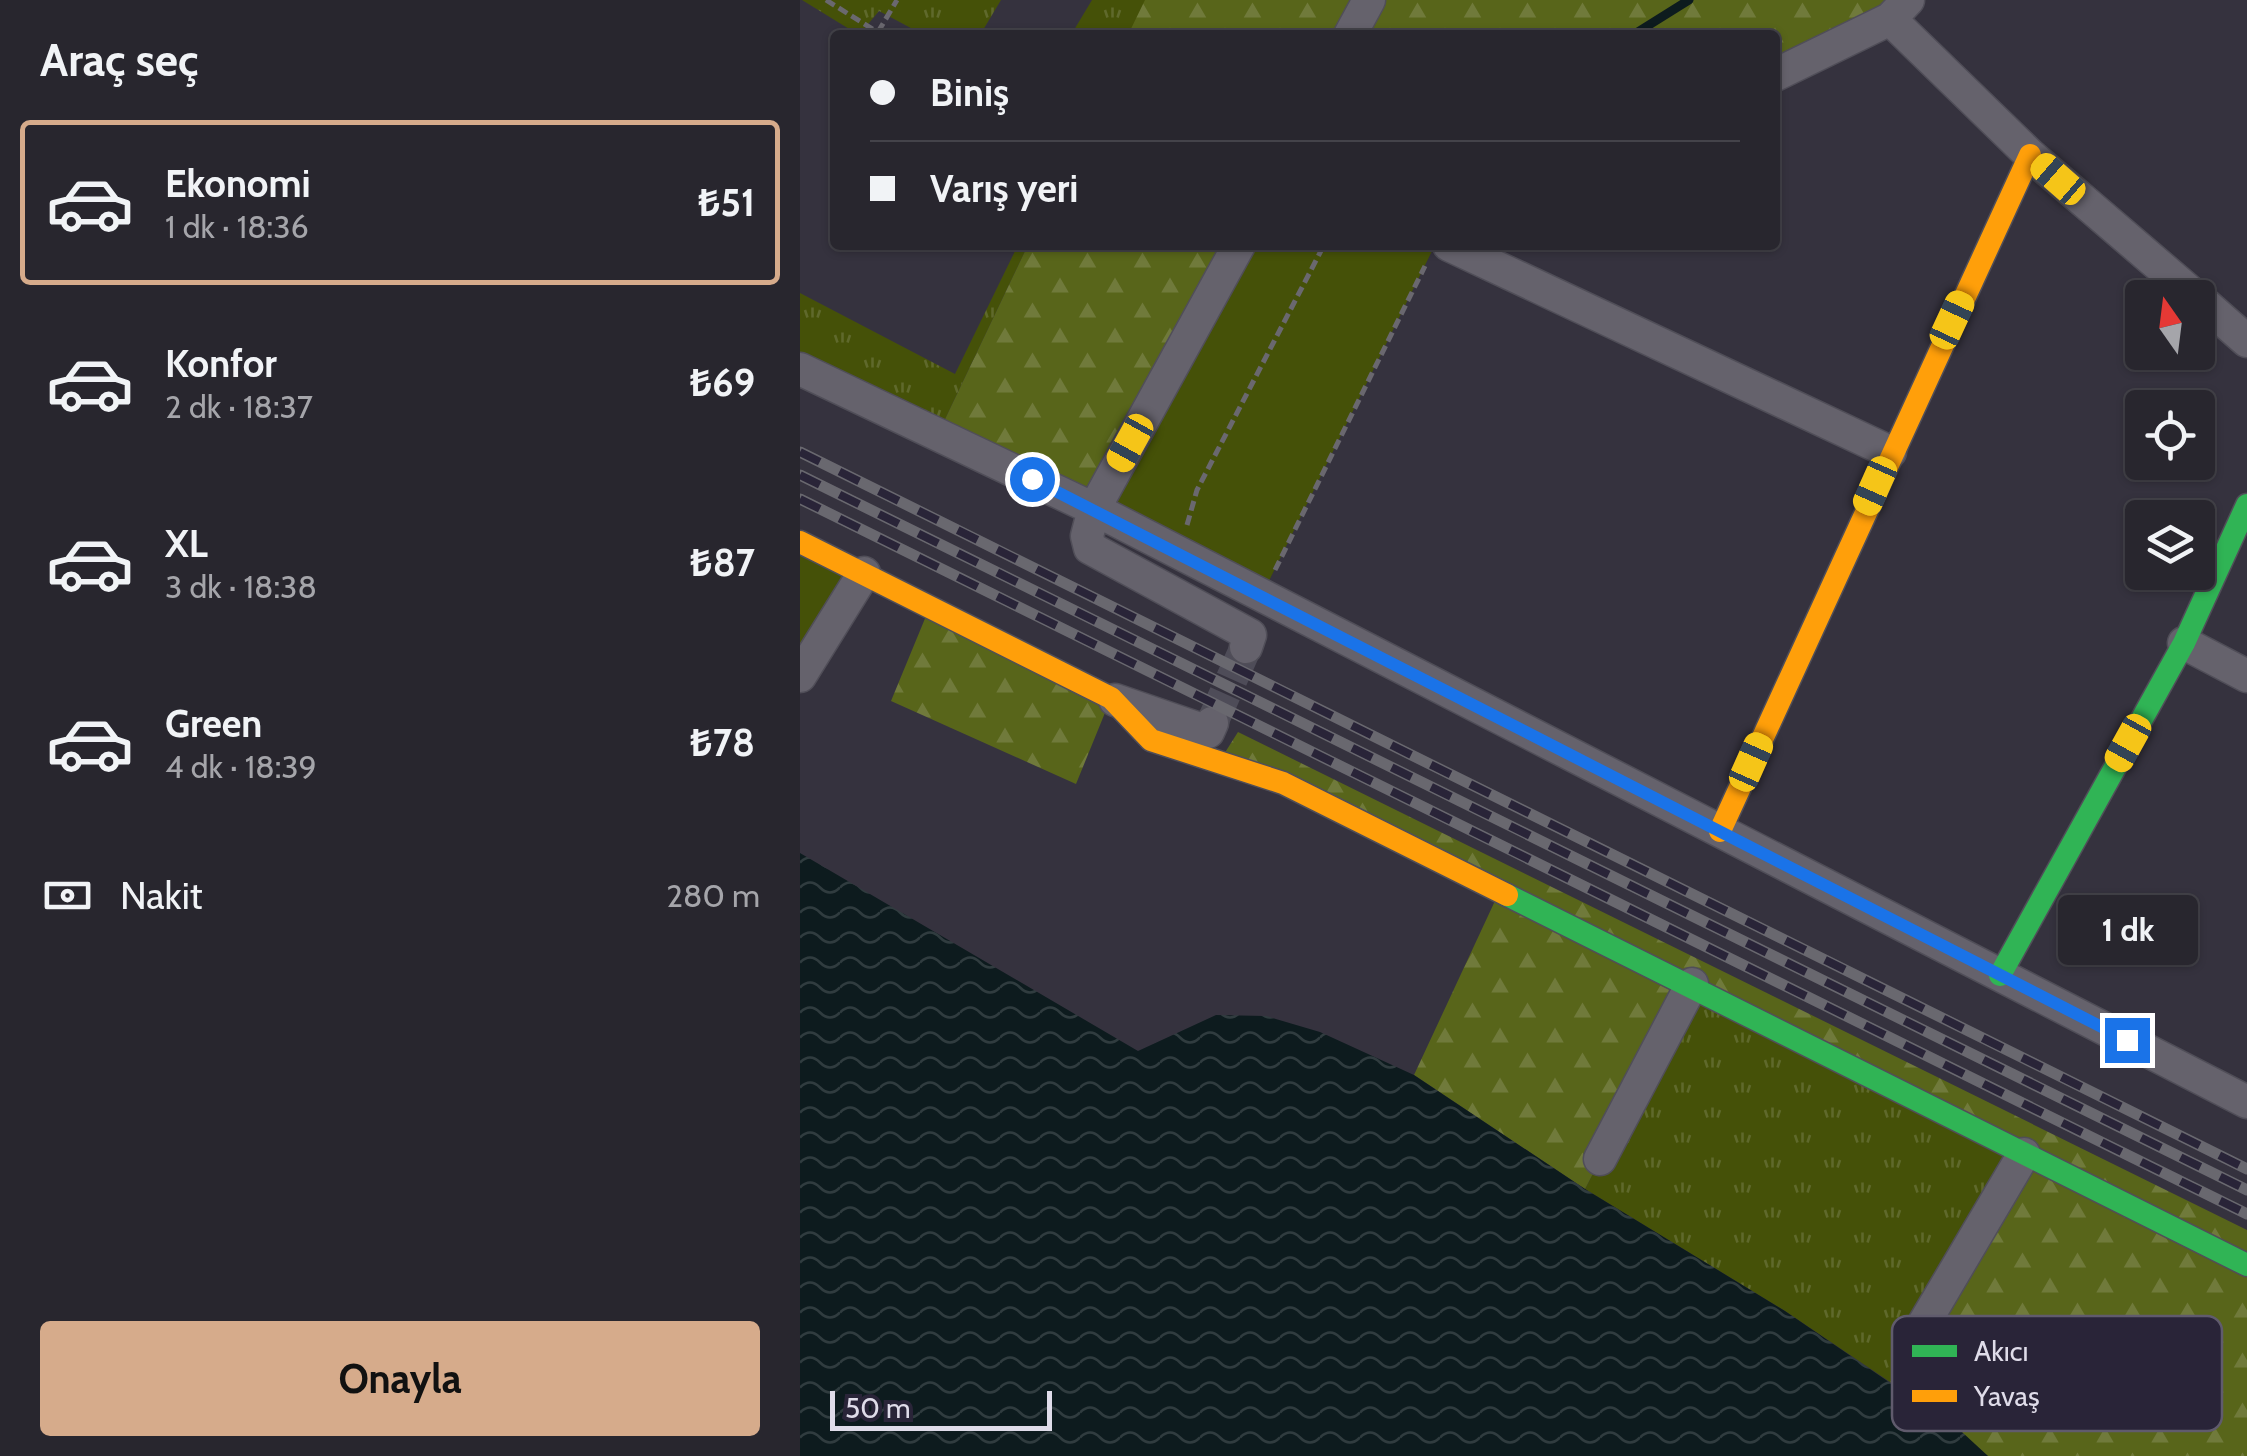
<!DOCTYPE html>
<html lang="tr">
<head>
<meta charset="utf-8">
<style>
  body { margin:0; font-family:Cabin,sans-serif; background:#302e36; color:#f1f3f6; height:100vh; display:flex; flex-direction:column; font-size:38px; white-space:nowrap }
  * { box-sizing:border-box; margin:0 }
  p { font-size:32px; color:#a5a5aa }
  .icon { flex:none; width:55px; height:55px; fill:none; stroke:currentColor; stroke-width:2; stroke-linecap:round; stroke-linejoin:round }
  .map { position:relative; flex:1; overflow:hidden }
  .panel { display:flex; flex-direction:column; background:#28262e; width:800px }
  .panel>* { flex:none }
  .top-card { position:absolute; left:30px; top:30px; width:950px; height:220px; border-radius:10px; box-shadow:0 2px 8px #0004,0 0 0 2px #44434a; display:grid; align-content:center; height:220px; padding:0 40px; background:#28262e }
  .needle { width:65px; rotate:346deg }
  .buttons { position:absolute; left:1325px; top:280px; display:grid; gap:20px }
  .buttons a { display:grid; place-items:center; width:90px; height:90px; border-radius:10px; background:#28262e; box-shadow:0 2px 8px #0004,0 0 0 2px #44434a; font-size:50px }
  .scale { position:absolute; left:30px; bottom:25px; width:222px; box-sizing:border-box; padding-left:10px; border:5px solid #dfdce9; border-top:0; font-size:28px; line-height:35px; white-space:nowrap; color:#dfdce9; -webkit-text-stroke:8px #292438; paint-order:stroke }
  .end { position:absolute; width:45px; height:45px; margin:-22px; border:12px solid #1a73e8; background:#fff; box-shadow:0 0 0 5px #fff }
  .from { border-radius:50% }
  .bubble { position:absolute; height:70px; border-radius:10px; background:#28262e; box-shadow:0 2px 8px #0004,0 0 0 2px #44434a; font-size:32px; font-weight:700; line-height:70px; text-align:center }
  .car { position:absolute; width:30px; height:60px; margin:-30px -15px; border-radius:12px; box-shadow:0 0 8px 2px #0007; background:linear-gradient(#f5c518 24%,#345 0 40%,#f5c518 0 76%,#345 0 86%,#f5c518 0) }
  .top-card b { display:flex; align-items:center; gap:35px; height:95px; font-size:38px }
  .top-card b+b { border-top:2px solid #44434a }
  .top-card i { width:25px; height:25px; background:#f1f3f6 }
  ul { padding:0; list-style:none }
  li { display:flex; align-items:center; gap:30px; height:165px; margin:0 20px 15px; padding:0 20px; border:5px solid transparent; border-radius:10px }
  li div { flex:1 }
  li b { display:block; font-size:38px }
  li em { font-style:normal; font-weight:700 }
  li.active { border-color:#d6ab8b }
  li>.icon { width:90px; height:90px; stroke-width:1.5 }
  h2 { padding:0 40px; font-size:45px; line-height:120px }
  .pay { display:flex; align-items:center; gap:25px; height:110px; padding:0 40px; font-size:38px }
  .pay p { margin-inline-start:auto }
  .action { display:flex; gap:20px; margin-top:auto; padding:20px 40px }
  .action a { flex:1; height:115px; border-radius:10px; background:#d6ab8b; color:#111; font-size:40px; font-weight:700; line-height:115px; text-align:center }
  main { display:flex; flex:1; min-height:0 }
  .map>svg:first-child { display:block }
  .grass { fill:url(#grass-tufts) }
  .forest { fill:url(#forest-firs) }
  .green { fill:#455108 }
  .water { fill:url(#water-waves) }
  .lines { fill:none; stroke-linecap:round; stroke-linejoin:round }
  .stream { stroke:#0d1b1e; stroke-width:9 }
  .street-tunnel { stroke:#4e4c58; stroke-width:32; stroke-dasharray:32 16; stroke-linecap:butt }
  .street-casing { stroke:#504e58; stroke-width:35 }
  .fast-casing { stroke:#504e58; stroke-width:25 }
  .slow-casing { stroke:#504e58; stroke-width:25 }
  .path { stroke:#6a686f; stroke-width:5; stroke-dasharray:10 5; stroke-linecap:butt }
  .street { stroke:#65626c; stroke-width:32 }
  .fast { stroke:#30b455; stroke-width:22 }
  .slow { stroke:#ff9f0a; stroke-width:22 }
  .rail-casing { stroke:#69686f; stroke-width:11 }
  .rail { stroke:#292438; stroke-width:8; stroke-dasharray:22; stroke-linecap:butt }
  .route { stroke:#1a73e8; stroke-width:12 }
  .key { fill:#292438; stroke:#605b6d; stroke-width:2.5 }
  .key-label { font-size:28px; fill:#dfdce9 }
</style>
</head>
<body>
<main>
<section class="panel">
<h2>Araç seç</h2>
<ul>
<li class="active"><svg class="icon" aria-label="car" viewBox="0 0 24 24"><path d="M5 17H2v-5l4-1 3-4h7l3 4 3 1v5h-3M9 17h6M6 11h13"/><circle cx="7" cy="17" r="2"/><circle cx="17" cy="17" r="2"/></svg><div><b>Ekonomi</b><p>1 dk · 18:36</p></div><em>₺51</em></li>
<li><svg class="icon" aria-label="car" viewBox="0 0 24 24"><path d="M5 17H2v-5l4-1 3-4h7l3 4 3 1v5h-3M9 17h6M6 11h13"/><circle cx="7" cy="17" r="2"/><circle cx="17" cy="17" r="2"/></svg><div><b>Konfor</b><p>2 dk · 18:37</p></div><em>₺69</em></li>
<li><svg class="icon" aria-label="car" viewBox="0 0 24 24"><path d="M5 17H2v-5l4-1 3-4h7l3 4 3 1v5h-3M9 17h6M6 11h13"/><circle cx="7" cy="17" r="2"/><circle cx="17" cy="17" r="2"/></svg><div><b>XL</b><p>3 dk · 18:38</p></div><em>₺87</em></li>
<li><svg class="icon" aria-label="car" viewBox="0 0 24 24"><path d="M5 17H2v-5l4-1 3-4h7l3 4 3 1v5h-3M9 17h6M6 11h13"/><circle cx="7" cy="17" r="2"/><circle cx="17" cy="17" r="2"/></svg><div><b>Green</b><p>4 dk · 18:39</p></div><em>₺78</em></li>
</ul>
<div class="pay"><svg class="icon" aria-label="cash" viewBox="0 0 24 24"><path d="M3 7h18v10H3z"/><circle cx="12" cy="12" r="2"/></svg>Nakit<p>280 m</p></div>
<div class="action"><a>Onayla</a></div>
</section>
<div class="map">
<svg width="1447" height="1456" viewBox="0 0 1447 1456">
  <defs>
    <pattern id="grass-tufts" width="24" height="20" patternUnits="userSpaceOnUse" patternTransform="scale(2.5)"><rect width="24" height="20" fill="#455108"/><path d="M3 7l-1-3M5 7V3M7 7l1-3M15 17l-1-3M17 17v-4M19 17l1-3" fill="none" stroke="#5f692c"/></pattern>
    <pattern id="forest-firs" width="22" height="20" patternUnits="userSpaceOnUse" patternTransform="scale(2.5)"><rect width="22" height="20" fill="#58651a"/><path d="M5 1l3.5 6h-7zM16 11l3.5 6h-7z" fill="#707a3b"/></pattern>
    <pattern id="water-waves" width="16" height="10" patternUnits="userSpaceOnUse" patternTransform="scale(2.5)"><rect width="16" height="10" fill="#0d1b1e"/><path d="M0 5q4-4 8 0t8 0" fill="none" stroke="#303c3f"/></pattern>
  </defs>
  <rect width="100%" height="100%" fill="#35323e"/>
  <path class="grass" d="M2,0H201L180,35H124L79,11L59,35Z
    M292,0H355L336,35H271Z
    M218,245H228L138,434L0,364V293L155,374Z
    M892,984L1224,1154L1090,1382L985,1311L785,1189Z"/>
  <path class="forest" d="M345,0H1108L975,75V35H328Z
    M228,245H439L294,509L138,434Z
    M131,604L311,698L276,784L91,701Z
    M438,732L1447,1230V1456H1188L1090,1382L1224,1154L891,984L785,1189L614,1075L701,888L419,762Z"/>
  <path class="green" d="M439,245H635L462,595L294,509Z
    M0,542L64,573L0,676Z"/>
  <path class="water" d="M0,853L338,1051L416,1015L466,1016L520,1032L614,1075L785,1189L985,1311L1162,1432L1188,1456H0Z"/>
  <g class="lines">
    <path class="stream" d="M833,35L889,0"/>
    <path class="street-tunnel" d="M412,723L446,647"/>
    <g class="street-casing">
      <path id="street" d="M1090,19L1230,155L1397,298
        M550,35L569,0
        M975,75L1090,19L1108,0
        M439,245L294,509L287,536L290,548L450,635L446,647
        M649,245L1090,452
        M1398,298L1447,341
        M0,369L294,509L1447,1102
        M1384,643L1447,676
        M0,676L64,573
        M315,700L408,732L412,723
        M800,1159L892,984
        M1116,1337L1224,1154"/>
    </g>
    <g class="fast-casing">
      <path id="fast" d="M707,895L1447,1265
        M1200,975L1384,643L1447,505"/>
    </g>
    <g class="slow-casing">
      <path id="slow" d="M0,542L311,698L351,740L483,783L707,895
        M920,831L1230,155"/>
    </g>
    <path class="path" d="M26,0L82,35
      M78,32L97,0
      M387,525L397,490L524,245
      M475,570L625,266"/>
    <use href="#street" class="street"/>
    <use href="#fast" class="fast"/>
    <use href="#slow" class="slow"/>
    <g class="rail-casing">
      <path id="rail" d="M0,452L1447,1169
        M0,475L1447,1190
        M0,499L1447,1214"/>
    </g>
    <use href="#rail" class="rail"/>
  </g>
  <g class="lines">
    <path class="route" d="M232,479L1327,1040"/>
  </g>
  <rect x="1092" y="1316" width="330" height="115" rx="15" class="key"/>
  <rect x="1112" y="1345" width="45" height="12" fill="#30b455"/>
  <rect x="1112" y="1390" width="45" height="12" fill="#ff9f0a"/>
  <g class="key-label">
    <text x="1174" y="1361">Akıcı</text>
    <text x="1174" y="1406">Yavaş</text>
  </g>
</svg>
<div class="buttons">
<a><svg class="needle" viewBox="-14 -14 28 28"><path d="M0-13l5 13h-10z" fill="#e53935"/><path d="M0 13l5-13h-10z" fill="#a5a5aa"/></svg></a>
<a><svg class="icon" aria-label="locate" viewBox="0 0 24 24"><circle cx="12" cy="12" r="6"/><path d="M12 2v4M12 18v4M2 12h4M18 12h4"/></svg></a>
<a><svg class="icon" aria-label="layers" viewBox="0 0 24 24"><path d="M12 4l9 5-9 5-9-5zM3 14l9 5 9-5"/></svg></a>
</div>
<div class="scale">50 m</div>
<i class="end from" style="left:232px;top:479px"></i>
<i class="end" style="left:1327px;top:1040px"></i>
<div class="bubble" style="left:1258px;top:895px;width:140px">1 dk</div>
<i class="car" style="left:1258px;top:179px;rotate:311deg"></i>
<i class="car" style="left:1152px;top:320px;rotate:25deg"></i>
<i class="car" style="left:330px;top:443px;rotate:209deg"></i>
<i class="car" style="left:1075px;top:486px;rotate:204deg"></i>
<i class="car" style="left:1328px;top:743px;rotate:209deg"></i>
<i class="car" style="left:951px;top:762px;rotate:24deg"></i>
<div class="top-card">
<b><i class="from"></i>Biniş</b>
<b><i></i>Varış yeri</b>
</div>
</div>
</main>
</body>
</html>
